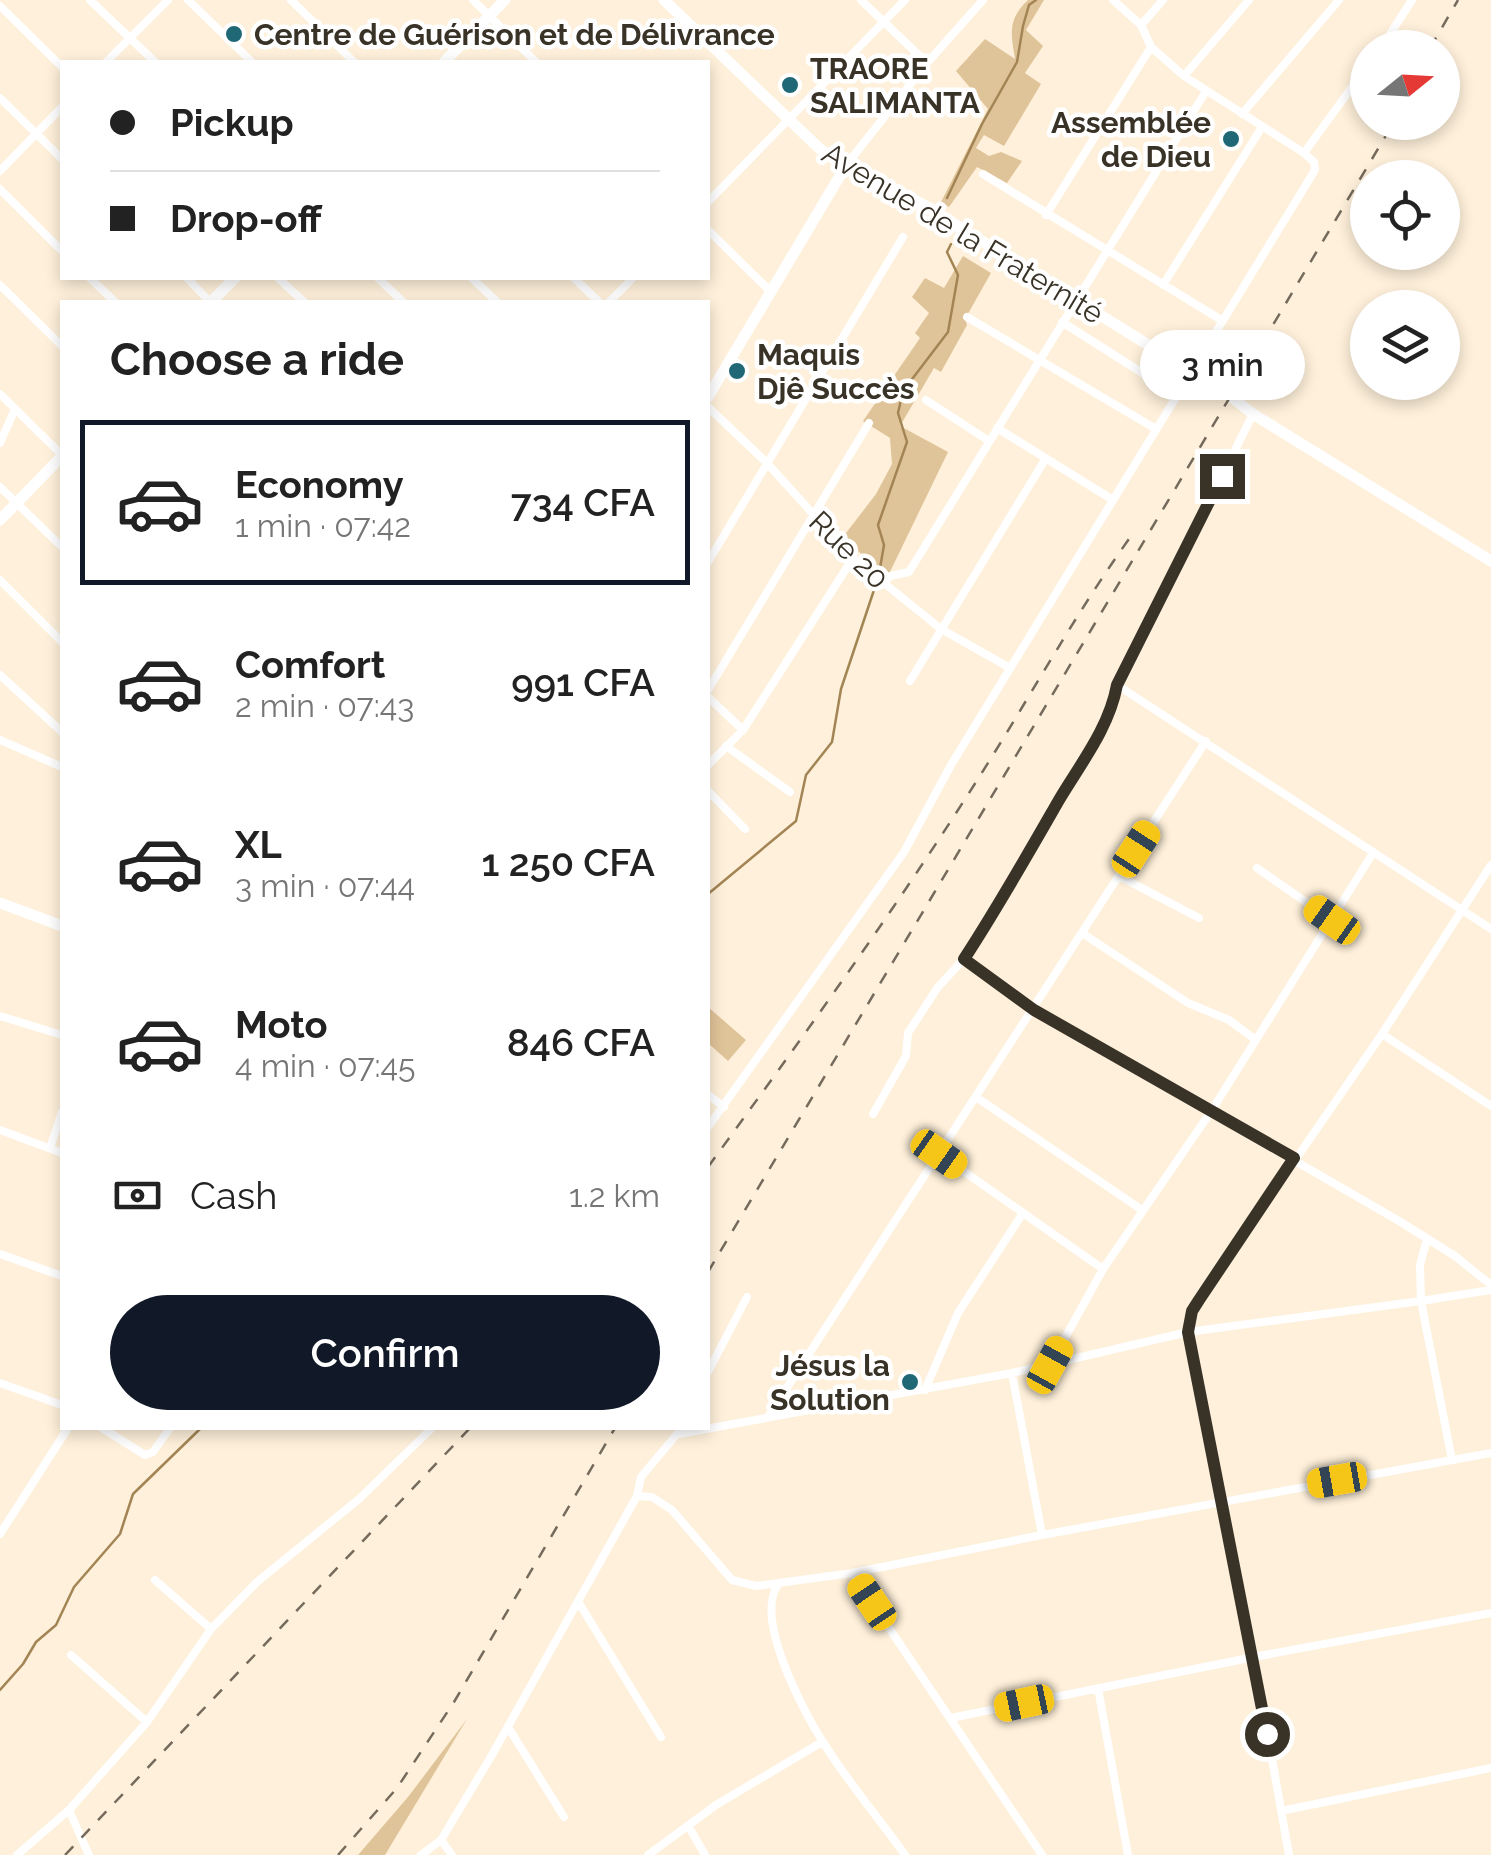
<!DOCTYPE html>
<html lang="en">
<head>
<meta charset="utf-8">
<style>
  body { margin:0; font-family:Raleway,sans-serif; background:#f6f6f6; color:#222; height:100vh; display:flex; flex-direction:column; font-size:38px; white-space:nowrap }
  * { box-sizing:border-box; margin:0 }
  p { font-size:32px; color:#767676 }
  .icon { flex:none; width:55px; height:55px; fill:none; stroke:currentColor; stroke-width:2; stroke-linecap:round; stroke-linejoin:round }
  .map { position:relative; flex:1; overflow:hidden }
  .details { position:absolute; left:60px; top:300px; width:650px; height:1130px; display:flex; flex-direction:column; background:#fff; border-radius:0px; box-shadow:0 5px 15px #0003 }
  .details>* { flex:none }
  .guide { position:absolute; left:60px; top:60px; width:650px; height:220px; border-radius:0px; box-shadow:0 5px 15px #0003; display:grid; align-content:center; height:220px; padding:0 50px; background:#fff }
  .needle { width:65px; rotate:72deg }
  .buttons { position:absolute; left:1350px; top:30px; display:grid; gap:20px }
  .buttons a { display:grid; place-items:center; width:110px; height:110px; border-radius:50%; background:#fff; box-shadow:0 5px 15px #0003; font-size:50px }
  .end { position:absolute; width:45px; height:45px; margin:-22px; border:12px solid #393227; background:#fff; box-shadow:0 0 0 5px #fff }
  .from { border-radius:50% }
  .bubble { position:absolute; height:70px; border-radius:35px; background:#fff; box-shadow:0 5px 15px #0003; font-size:32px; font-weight:600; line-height:70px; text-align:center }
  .car { position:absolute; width:30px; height:60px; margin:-30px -15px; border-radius:12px; box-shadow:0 0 8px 2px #0007; background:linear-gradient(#f5c518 24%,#345 0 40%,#f5c518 0 76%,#345 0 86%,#f5c518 0) }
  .guide b { display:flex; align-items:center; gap:35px; height:95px; font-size:38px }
  .guide b+b { border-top:2px solid #e0e0e0 }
  .guide i { width:25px; height:25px; background:#222 }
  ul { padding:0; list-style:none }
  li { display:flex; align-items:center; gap:30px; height:165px; margin:0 20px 15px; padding:0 30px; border:5px solid transparent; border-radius:0px }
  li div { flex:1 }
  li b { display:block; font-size:38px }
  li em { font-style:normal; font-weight:600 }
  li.current { border-color:#111827 }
  li>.icon { width:90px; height:90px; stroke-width:1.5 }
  h2 { padding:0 50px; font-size:45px; line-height:120px }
  .pay { display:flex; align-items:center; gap:25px; height:110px; padding:0 50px; font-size:38px }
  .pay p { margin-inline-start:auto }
  .primary-button { display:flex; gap:20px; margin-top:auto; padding:20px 50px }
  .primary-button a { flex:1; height:115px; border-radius:60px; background:#111827; color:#fff; font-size:40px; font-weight:600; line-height:115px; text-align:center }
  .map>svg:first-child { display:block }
  .green { fill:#e0c499 }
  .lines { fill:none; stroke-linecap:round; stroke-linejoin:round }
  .stream { stroke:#a38555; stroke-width:2.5 }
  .street { stroke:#fff; stroke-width:8 }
  .secondary { stroke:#fff; stroke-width:11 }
  .rail { stroke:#746b5c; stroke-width:2.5; stroke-dasharray:12 12; stroke-linecap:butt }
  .route { stroke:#393227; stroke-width:12 }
  .poi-dot { fill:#206876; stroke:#fff; stroke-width:4 }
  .labels { text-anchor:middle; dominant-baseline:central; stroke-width:9; stroke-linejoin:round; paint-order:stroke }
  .poi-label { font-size:30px; font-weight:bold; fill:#393227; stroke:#fff; text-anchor:start }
  .street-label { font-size:30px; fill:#393227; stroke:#fff }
</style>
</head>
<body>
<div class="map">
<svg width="1491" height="1855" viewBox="0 0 1491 1855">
  <rect width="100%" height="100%" fill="#fef0da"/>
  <path class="green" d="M1028,0H1044L1026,30L1043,46L1025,73L1041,84L1004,146L984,135L976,148L989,156L1001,152L1022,161L1007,183L977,167L949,207L941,202L988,109L956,71L985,39L1015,59C1011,34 1007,20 1028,0Z
    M963,256L991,273L965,319L967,325L941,372L934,368L900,426L948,452L887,578L843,537L876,494L892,464L890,438L863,421L920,338L915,333L929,313L912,297L925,278L944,288Z
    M708,1007L746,1040L728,1061L708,1043Z
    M467,1719L385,1855H358L408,1797Z"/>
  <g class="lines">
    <path class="stream" d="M947,198L982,124L1017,62L1023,26L1029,5L1036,0
      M879,574L884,545L878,525L907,442L898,413L903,391L948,332L958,275L947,252L951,244
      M708,894L796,821L806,775L832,742L841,689L876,584
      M0,1690L23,1664L36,1642L56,1625L74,1587L120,1534L133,1494L201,1428"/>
    <path class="street" d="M90,0L155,62
      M188,0L252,62
      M291,0L354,62
      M473,0L536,62
      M861,0L927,63
      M0,6L62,67
      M1141,25L1163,0
      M1381,48L1412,0
      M106,62L168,0
      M1184,76L1249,0
      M0,98L62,159
      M1242,114L1339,0
      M1304,153L1368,65
      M847,164L927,63L983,0
      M0,171L62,107
      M983,174L1223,321
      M0,189L62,251
      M708,202L905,0
      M1046,215L1151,47
      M708,230L771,292
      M90,278L115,302
      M187,278L210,302
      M278,278L304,302
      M378,278L403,302
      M472,278L497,302
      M574,278L599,302
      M0,285L62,346
      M1163,285L1262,127
      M609,302L633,278
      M967,317L1156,429
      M1062,322L1177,395
      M0,394L62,455
      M926,400L989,441
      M708,407L766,462L853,558L941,629L1010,668
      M1253,414L1117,685L1113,707L1095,742L964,959L1034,1010L1399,1221L1455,1256L1491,1285
      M997,428L1113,500
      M0,443L15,409
      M0,487L62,547
      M708,562L903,237
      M0,580L62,642
      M883,584L890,576L909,572L1206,91
      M0,675L62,732
      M910,681L1046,458
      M1117,685L1491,929
      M708,690L869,423
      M708,697L743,730
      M0,740L62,767
      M726,746L790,792
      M708,765L743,730L853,558
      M708,791L745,829
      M1257,868L1332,920
      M1119,876L1199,918
      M1082,933L1188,1003L1229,1020L1256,1040
      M0,1016L62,1035
      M1382,1034L1491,1106
      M708,1095L724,1107
      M976,1097L1142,1210
      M873,1114L906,1056L908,1033L938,987L964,959
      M708,1127L904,852L951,765L1315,170L1314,162L1304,153L1184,76L1151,47L1141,25L1113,0
      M0,1130L62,1153
      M50,1148L62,1112
      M939,1154L1103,1269
      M1427,1239L1420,1265L1421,1301L1491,1290
      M0,1254L62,1276
      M1050,1365L1103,1269L1212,1110L1373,853
      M708,1372L747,1297
      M1012,1373L1042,1535
      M0,1383L62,1405
      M925,1390L958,1313L1023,1213
      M768,1417L1206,741
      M102,1428L145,1455L153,1452L170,1428
      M679,1434L1012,1373L1188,1332L1421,1301L1452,1460
      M637,1496L652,1497L672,1510L732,1580L756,1586L852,1573L1042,1535L1491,1453
      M0,1534L68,1428
      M852,1573L1042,1855
      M155,1580L211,1629
      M778,1585C754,1618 803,1711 823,1742C847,1781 878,1817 905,1855
      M579,1603L661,1737
      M71,1655L147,1722
      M1098,1688L1128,1855
      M951,1718L1254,1657L1491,1613
      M508,1727L564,1817
      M69,1810L89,1855
      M1281,1811L1491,1768
      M689,1827L705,1855
      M441,1840L452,1855
      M17,1855L69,1810L147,1722L211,1629L257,1582L359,1499L432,1428
      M421,1855L441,1840L492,1755L637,1496L641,1477L682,1428
      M648,1855L716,1805L822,1742
      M1289,1855L1254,1657L1188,1332L1192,1311L1199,1300L1382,1034L1491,865"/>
    <path class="secondary" d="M664,0L821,150L924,205L1230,396L1253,414L1491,561
      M444,62L505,0
      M211,302L235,278
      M708,397L847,164
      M0,520L62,456
      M0,903L62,926"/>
    <path class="rail" d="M1430,48L1458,0
      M708,1167C800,1041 892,914 976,782C1029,699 1076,612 1134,532
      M708,1272L1394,122
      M65,1855L470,1428
      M338,1855L397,1788L454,1702L615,1428"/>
  </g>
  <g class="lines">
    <path class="route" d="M1222,476L1117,685C1109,728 1081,763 1059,800C1028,854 998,907 964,959L1034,1010L1294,1158L1199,1300L1192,1311L1188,1332L1267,1734"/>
  </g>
  <g class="poi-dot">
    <circle cx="234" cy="34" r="10"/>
    <circle cx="790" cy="85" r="10"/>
    <circle cx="1231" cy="139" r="10"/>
    <circle cx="737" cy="371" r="10"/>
    <circle cx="910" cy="1382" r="10"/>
  </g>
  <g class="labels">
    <g class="poi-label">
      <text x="254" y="34">Centre de Guérison et de Délivrance</text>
      <text x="810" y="68">TRAORE<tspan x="810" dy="34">SALIMANTA</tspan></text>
      <text x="1211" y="122" text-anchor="end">Assemblée<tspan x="1211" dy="34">de Dieu</tspan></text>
      <text x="757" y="354">Maquis<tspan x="757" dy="34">Djê Succès</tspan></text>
      <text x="890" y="1365" text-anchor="end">Jésus la<tspan x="890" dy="34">Solution</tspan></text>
    </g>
    <g class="street-label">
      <text transform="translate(963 233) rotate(31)">Avenue de la Fraternité</text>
      <text transform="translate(849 550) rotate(44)">Rue 20</text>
    </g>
  </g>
</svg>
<div class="buttons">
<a><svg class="needle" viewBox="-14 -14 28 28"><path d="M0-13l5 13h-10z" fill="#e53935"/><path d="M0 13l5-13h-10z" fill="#767676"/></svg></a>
<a><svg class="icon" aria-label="locate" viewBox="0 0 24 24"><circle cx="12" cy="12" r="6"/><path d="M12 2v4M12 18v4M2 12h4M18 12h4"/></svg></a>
<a><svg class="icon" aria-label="layers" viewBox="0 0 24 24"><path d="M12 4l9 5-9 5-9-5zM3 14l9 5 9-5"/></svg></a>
</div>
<i class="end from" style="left:1267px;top:1734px"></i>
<i class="end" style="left:1222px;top:476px"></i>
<div class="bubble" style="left:1140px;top:330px;width:165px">3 min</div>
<i class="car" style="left:1136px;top:849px;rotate:33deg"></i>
<i class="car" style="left:1332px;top:920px;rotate:305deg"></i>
<i class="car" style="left:939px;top:1154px;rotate:125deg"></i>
<i class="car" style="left:1050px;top:1365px;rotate:29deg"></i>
<i class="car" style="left:1337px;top:1480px;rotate:260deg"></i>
<i class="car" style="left:872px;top:1602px;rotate:326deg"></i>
<i class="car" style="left:1024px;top:1703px;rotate:258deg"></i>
<div class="guide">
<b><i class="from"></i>Pickup</b>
<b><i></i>Drop-off</b>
</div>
<section class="details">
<h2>Choose a ride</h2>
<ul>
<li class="current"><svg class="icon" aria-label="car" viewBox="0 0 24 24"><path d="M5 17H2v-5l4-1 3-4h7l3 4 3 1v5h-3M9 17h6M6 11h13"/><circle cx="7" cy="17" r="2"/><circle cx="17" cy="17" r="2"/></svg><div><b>Economy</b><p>1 min · 07:42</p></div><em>734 CFA</em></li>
<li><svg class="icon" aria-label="car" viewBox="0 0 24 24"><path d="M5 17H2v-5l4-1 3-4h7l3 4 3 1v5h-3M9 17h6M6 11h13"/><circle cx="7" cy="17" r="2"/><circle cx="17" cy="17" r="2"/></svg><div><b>Comfort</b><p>2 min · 07:43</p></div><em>991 CFA</em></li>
<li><svg class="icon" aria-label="car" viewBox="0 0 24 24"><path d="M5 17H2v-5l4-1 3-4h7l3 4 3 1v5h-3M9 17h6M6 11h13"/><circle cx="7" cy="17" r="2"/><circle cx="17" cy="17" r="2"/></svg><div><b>XL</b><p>3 min · 07:44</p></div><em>1 250 CFA</em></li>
<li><svg class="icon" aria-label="car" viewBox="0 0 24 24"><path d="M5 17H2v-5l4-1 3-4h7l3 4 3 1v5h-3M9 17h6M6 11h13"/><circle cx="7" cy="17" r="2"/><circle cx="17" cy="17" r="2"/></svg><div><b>Moto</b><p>4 min · 07:45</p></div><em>846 CFA</em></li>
</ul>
<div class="pay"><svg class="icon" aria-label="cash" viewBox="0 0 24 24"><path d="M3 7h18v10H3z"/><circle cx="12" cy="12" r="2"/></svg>Cash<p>1.2 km</p></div>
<div class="primary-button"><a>Confirm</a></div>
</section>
</div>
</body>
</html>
